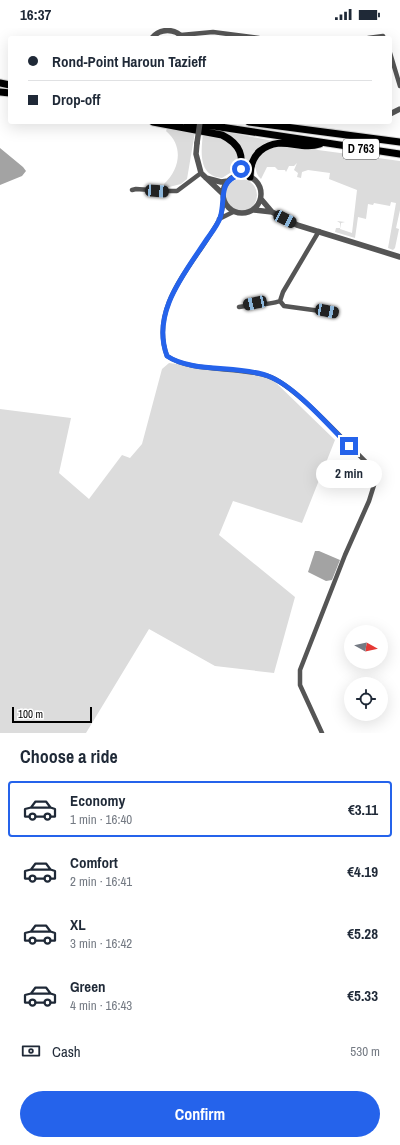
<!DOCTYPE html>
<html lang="en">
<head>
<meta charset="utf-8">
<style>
  body { margin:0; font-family:"Archivo Narrow",sans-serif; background:#f6f6f7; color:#1f2937; height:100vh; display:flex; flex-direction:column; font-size:15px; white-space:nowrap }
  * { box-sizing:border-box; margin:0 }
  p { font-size:13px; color:#747a83 }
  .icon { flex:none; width:22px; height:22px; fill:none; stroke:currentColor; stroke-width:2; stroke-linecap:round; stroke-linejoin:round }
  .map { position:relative; height:705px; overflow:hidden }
  .panel { display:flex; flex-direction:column; background:#fff; flex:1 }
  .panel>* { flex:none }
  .hud { position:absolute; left:8px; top:8px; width:384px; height:88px; border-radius:4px; box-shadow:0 4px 16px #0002; display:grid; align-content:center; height:88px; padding:0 20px; background:#fff }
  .needle { width:26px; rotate:98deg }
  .controls { position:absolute; left:344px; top:597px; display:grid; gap:8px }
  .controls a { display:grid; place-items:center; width:44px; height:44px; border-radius:50%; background:#fff; box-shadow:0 4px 16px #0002; font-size:20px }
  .scale { position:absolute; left:12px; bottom:10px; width:80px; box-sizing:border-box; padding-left:4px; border:2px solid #000; border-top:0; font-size:11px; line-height:14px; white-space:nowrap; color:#000; -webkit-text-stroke:3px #fff; paint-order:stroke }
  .end { position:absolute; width:18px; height:18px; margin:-9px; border:5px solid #2563eb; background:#fff; box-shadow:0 0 0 2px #fff }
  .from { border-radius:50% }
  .bubble { position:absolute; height:28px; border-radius:14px; background:#fff; box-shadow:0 4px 16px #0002; font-size:13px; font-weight:700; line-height:28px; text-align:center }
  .car { position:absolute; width:12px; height:24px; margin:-12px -6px; border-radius:5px; box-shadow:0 0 3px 1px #0007; background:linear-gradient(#222 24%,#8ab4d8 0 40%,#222 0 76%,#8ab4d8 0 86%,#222 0) }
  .hud b { display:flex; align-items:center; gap:14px; height:38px; font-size:15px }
  .hud b+b { border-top:1px solid #e0e1e3 }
  .hud i { width:10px; height:10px; background:#1f2937 }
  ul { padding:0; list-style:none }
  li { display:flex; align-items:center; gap:12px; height:56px; margin:0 8px 6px; padding:0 12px; border:2px solid transparent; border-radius:4px }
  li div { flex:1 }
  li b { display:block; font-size:15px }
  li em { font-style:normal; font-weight:700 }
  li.on { border-color:#2563eb }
  li>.icon { width:36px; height:36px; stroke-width:1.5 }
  h2 { padding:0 20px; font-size:18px; line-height:48px }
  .pay { display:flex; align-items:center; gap:10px; height:44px; padding:0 20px; font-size:15px }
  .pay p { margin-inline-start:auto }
  .action { display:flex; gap:8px; margin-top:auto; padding:8px 20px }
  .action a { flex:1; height:46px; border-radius:24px; background:#2563eb; color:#fff; font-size:16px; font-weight:700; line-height:46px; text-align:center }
  .status { display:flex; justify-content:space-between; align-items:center; height:28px; padding:0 20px; background:#fff; direction:ltr }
  .status svg { height:11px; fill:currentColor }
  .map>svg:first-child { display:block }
  .green { fill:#dcdcdc }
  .water { fill:#a3a3a3 }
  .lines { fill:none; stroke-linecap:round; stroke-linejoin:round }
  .trunk-casing { stroke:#dbdbdb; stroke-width:9 }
  .minor { stroke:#555; stroke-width:4.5 }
  .tertiary { stroke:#555; stroke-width:5.5 }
  .trunk { stroke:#000; stroke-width:7 }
  .tertiary-bridge { stroke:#555; stroke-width:5.5 }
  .route { stroke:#2563eb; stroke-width:5 }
  .labels { text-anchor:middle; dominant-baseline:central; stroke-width:3.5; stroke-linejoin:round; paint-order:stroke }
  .shield { fill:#fff; stroke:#4c4c4c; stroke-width:1 }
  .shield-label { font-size:12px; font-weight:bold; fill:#000 }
</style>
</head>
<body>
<div class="status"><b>16:37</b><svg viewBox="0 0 49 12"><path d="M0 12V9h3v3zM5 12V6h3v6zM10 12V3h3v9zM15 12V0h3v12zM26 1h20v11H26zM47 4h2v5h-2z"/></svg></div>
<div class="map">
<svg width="400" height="705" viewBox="0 0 400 705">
  <rect width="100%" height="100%" fill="#fff"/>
  <path class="green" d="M167,101L195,104L187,151L181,156L165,160L164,156C180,141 184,118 166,103Z
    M212,101L273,113L267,116L248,141L244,140L243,123Z
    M203,105C227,111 240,112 238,140L222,150C198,148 201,124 203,105Z
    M288,118L400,133V182L396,200L399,201L395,220L393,222L388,220L396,175L391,174L390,178L374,175L373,177L368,176L366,191L358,189L355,210L335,204L336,200H340V195L337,193L345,194L341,195L340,201L352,205L357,162L329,151L330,145L308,142L302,144L301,150L297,149L298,145L294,142L297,135L294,138H289L286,144L285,142H278L275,139H267L261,151C251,142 256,124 269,120C275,118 282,118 288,118Z
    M225 167a16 16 0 1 1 32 0a16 16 0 1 1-32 0Z
    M169,335L269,348L335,412L302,495L233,473L219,507L295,569L274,645L215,638L149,601L86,705H0V381L71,390L59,445L89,471L122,427L130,430L142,416L162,341Z"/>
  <path class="water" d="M0,120L23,139L26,143L22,148L0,157Z
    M315,523H319L340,532L332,552L326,553L308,544Z"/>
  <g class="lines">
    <g class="trunk-casing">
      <path id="trunk" d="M0,55L10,57
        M0,64L10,65
        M153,94L222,107C240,116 245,128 239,147
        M187,94L400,126
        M249,94L400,114
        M250,149C250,139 252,130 260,123C281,106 299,123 320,116"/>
    </g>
    <path class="minor" d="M181,7L213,4L259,10
      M368,10L383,8L384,10
      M390,25L400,58
      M132,162L136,161L165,163H177L201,145
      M224,174C222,180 222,187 219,192C197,234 148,276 167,328C191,345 239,338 268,348C295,357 345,414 368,436L372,446L374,457L369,473L345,527L300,642V657L322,705
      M219,191L233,184
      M280,273L283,264L319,203
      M280,273L284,278L335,285
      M239,279C253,276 266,278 280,273"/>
    <path class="tertiary" d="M152,10C160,0 175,0 183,10
      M390,86L400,81
      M197,115L196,126L201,145L223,166
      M223 166a19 19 0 1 1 38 0a19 19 0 1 1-38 0Z
      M206,150L221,154L228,153
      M261,171L272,184
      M254,182L272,184L297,197L400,229"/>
    <use href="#trunk" class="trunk"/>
    <path class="tertiary-bridge" d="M197,115L200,94"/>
  </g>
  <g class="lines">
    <path class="route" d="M241,141L239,147C217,154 226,174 220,190C217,198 211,205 207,211C184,246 151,285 167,328C192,345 239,337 268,348C295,358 329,398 349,418"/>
  </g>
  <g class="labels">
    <rect class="shield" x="343" y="111" width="36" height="20" rx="3"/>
    <g class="shield-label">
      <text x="361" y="121">D 763</text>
    </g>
  </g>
</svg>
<div class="controls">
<a><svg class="needle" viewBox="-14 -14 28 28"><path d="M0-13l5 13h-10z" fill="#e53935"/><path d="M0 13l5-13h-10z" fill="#747a83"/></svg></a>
<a><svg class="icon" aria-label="locate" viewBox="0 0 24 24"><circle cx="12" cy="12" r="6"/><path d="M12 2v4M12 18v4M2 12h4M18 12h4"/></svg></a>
</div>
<div class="scale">100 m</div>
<i class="end from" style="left:241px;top:141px"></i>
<i class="end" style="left:349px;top:418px"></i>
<div class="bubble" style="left:316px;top:432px;width:66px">2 min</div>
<i class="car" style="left:157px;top:163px;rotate:94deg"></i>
<i class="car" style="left:285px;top:191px;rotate:116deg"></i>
<i class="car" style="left:255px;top:275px;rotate:258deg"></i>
<i class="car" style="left:327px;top:283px;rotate:101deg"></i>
<div class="hud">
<b><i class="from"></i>Rond-Point Haroun Tazieff</b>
<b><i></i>Drop-off</b>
</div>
</div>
<section class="panel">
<h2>Choose a ride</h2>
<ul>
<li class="on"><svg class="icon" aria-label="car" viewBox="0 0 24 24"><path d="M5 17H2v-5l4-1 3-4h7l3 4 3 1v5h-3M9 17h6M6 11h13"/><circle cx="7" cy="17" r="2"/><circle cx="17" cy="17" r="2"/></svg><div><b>Economy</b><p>1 min · 16:40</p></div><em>€3.11</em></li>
<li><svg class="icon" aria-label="car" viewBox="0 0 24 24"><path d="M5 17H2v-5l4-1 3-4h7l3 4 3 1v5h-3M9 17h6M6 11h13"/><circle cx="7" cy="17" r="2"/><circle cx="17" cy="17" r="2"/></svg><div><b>Comfort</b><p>2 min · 16:41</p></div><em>€4.19</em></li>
<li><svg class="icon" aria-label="car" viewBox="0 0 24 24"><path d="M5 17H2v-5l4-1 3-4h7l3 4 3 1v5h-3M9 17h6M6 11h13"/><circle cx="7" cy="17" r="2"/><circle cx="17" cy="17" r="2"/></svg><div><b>XL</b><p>3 min · 16:42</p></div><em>€5.28</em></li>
<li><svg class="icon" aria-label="car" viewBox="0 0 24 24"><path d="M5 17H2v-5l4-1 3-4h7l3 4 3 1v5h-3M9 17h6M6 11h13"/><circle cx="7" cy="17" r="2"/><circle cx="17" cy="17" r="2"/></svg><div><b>Green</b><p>4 min · 16:43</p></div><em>€5.33</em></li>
</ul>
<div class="pay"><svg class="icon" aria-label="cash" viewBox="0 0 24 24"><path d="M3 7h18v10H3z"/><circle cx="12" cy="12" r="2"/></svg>Cash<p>530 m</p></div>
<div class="action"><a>Confirm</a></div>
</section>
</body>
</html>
